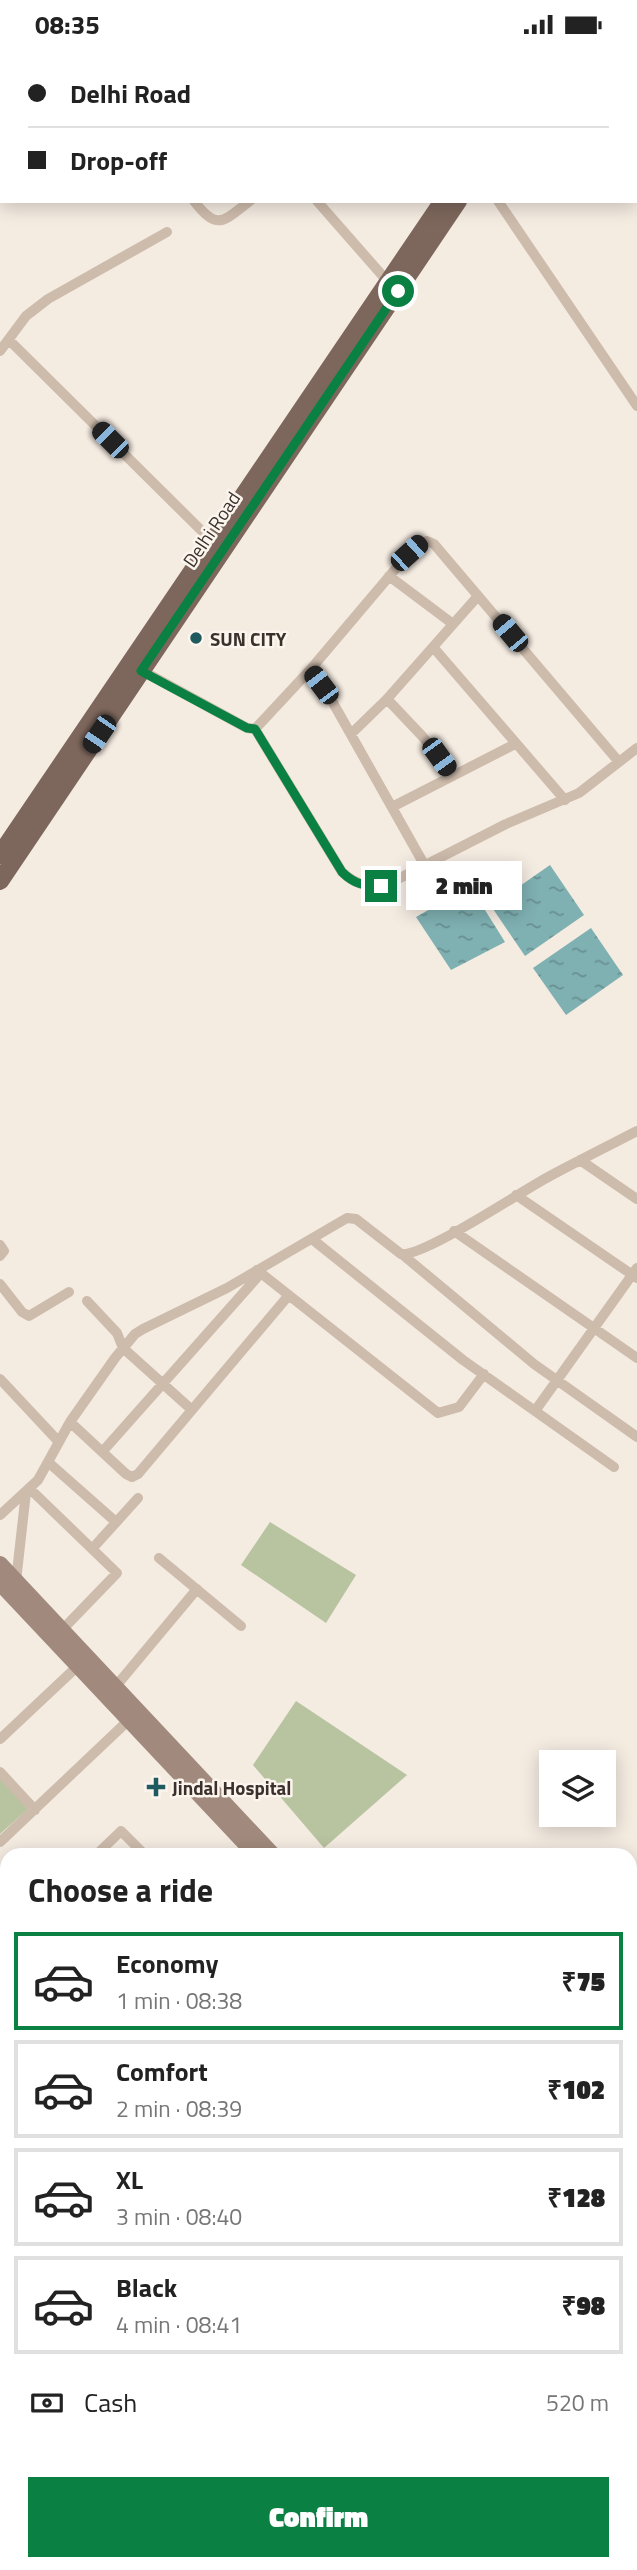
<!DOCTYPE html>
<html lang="en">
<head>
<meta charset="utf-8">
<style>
  body { margin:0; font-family:"Titillium Web",sans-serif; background:#f2f2f2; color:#222; height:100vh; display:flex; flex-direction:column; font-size:26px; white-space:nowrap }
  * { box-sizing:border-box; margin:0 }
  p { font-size:23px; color:#767676 }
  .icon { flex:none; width:38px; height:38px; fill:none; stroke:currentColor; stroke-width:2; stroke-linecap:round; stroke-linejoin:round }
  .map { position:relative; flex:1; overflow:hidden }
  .sheet { position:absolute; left:0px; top:1799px; width:637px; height:723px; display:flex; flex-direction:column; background:#fff; border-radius:21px 21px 0 0; box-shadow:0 4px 18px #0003 }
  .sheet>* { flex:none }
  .top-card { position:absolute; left:0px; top:0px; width:637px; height:154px; box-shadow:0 4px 18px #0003; display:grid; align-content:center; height:154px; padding:0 28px; background:#fff }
  .fabs { position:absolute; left:539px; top:1701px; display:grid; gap:14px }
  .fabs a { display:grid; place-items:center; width:77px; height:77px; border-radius:0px; background:#fff; box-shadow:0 4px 18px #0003; font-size:35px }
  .end { position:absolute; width:32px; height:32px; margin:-16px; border:9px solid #0b8043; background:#fff; box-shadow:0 0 0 4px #fff }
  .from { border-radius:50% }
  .bubble { position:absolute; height:49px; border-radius:0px; background:#fff; box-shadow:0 4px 18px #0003; font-size:23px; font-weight:800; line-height:49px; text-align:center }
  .car { position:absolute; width:21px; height:42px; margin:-21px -10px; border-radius:9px; box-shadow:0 0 5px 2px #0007; background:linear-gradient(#222 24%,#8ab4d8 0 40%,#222 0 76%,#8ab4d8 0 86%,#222 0) }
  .top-card b { display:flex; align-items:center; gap:24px; height:66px; font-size:26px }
  .top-card b+b { border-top:2px solid #e0e0e0 }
  .top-card i { width:18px; height:18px; background:#222 }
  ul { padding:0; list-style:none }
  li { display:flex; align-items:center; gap:21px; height:98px; margin:0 14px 10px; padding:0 14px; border:4px solid #e0e0e0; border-radius:0px }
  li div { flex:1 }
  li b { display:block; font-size:26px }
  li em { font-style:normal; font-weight:800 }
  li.selected { border-color:#0b8043 }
  li>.icon { width:63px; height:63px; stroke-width:1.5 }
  h2 { padding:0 28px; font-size:32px; line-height:84px }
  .pay { display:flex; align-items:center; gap:18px; height:77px; padding:0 28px; font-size:26px }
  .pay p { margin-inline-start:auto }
  .action { display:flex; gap:14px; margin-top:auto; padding:14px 28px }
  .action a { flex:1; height:80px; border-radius:0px; background:#0b8043; color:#fff; font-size:28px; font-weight:800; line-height:80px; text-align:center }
  .status { display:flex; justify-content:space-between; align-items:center; height:49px; padding:0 35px; background:#fff; direction:ltr }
  .status svg { height:19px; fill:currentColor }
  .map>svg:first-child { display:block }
  .green { fill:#b8c4a0 }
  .water { fill:url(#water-ripples) }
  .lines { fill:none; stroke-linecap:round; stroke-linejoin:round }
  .stream { stroke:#7fb0b2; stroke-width:3.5 }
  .street { stroke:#cdbbac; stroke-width:10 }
  .secondary { stroke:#a18a7d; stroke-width:16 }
  .primary { stroke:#7d675c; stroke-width:18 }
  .route { stroke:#0b8043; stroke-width:9 }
  .poi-dot { fill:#1f5a5e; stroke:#fbf5ee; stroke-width:2.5 }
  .labels { text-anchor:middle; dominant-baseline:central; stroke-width:5; stroke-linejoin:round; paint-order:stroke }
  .street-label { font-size:19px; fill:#3b302b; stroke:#fbf5ee }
  .poi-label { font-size:19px; font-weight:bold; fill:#3b302b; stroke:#fbf5ee; text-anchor:start }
</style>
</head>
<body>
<div class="status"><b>08:35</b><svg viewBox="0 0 49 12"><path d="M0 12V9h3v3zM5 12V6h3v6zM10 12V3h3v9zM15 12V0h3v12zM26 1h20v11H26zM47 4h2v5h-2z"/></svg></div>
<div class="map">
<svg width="637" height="2521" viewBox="0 0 637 2521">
  <defs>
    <pattern id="water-ripples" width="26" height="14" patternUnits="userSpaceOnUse" patternTransform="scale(1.75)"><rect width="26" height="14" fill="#7fb0b2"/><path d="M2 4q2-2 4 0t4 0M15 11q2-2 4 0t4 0" fill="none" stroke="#699091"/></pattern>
  </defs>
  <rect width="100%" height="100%" fill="#f4ebe1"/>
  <path class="green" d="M270,1473L356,1526L326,1574L241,1516Z
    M296,1652L407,1726L324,1799L253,1716Z
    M0,1729L28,1760L0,1785Z"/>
  <path class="water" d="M550,816L584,866L525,907L491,857Z
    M470,837L505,893L451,921L416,868Z
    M591,879L623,926L566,966L533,919Z"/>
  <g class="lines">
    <path class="stream" d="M630,2380L637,2375"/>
    <path class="street" d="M75,0L76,2
      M350,0L352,2
      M51,2L54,0
      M439,2L441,0
      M0,45L2,43
      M635,108L637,110
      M194,152C218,183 223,172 250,152
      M317,152L388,233
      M498,152L637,357
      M9,291L212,492
      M0,302L26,267L48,250L167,183
      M389,527L453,575
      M433,598L565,751
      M139,620L247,679L255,680L342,823C357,837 372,840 392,833L506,775L579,744L637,699
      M310,621L332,652L425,817
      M387,650L423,688L453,727
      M255,680L310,621L409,504L420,494L427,492L434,495L619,713
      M351,685L387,650L478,547
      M392,758L515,695
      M580,1111L637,1150
      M516,1146L637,1229
      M454,1182L637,1309
      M312,1190L463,1311L614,1418
      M0,1196L4,1202L0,1207
      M403,1206L534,1315L637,1388
      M257,1221L438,1364L459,1358L484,1325
      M0,1235L22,1263L29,1267L69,1243
      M87,1252L117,1284L123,1299L192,1361
      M0,1330L59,1393
      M535,1362L637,1219
      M70,1373L126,1425L132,1428L138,1425L289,1246
      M103,1402L261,1224
      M48,1413L116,1473
      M29,1439L117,1524L62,1581
      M0,1466L38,1431L70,1373L115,1309L135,1285L143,1280L227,1239L347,1169L356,1170L401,1205C424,1208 523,1141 550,1127C578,1112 608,1097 637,1082
      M92,1500L138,1449
      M159,1509L241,1577
      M16,1532L26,1443
      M111,1643L197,1540
      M0,1690L82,1613
      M0,1723L35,1761
      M0,1793L132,1668
      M96,1806L121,1782L145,1806
      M0,1958L7,1965
      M0,1988L7,1986
      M0,2332L7,2327
      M0,2418L7,2414
      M0,2499L7,2495
      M454,2521L464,2515"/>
    <path class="secondary" d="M0,1515L273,1806
      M0,1534L256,1806
      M630,2057L637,2056
      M630,2071L637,2070
      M0,2126L7,2127
      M630,2127L637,2138
      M0,2138L7,2139
      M630,2151L637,2162
      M407,2515V2521
      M628,2521L637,2504"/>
    <path class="primary" d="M542,2L543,0
      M559,2L560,0
      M0,806L443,152
      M0,832L458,152"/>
  </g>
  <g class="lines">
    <path class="route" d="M381,837C364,837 354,835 342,823L255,680L247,679L141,622L398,242"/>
  </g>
  <g class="poi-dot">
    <circle cx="196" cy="589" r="7"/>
    <path d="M152.5 1727.5h7v7h7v7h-7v7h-7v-7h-7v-7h7z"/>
  </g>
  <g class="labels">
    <g class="street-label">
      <text transform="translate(211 480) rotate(-56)">Delhi Road</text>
    </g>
    <g class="poi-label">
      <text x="210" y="589">SUN CITY</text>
      <text x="172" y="1738">Jindal Hospital</text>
    </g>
  </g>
</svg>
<div class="fabs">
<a><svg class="icon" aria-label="layers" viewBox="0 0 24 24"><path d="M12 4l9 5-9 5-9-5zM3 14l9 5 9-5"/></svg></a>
</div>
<i class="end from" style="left:398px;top:242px"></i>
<i class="end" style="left:381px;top:837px"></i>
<div class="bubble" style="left:406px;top:812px;width:116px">2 min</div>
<i class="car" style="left:110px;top:391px;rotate:315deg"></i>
<i class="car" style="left:409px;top:504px;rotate:48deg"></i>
<i class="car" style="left:510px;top:584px;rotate:320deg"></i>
<i class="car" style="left:321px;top:636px;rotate:323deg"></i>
<i class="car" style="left:99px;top:685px;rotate:214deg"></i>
<i class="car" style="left:439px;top:708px;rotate:144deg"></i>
<div class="top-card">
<b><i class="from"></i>Delhi Road</b>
<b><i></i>Drop-off</b>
</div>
<section class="sheet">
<h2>Choose a ride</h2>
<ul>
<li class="selected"><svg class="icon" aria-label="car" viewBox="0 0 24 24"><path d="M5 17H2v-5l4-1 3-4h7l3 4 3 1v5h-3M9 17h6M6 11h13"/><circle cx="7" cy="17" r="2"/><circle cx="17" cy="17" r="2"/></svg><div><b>Economy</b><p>1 min · 08:38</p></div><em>₹75</em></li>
<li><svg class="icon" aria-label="car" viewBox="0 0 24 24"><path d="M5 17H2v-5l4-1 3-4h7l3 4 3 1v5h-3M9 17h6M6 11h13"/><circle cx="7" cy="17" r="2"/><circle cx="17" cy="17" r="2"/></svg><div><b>Comfort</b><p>2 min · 08:39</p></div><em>₹102</em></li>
<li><svg class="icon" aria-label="car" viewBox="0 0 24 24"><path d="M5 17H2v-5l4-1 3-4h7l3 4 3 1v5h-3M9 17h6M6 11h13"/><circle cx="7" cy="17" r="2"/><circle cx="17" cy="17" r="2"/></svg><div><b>XL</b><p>3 min · 08:40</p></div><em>₹128</em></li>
<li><svg class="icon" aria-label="car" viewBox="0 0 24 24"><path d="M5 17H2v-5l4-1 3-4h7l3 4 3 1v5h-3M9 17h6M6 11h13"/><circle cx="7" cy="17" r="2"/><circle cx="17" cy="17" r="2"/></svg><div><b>Black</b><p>4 min · 08:41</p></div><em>₹98</em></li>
</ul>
<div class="pay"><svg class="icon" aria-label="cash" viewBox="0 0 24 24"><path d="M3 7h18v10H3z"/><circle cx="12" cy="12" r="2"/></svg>Cash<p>520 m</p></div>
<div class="action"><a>Confirm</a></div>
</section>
</div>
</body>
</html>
